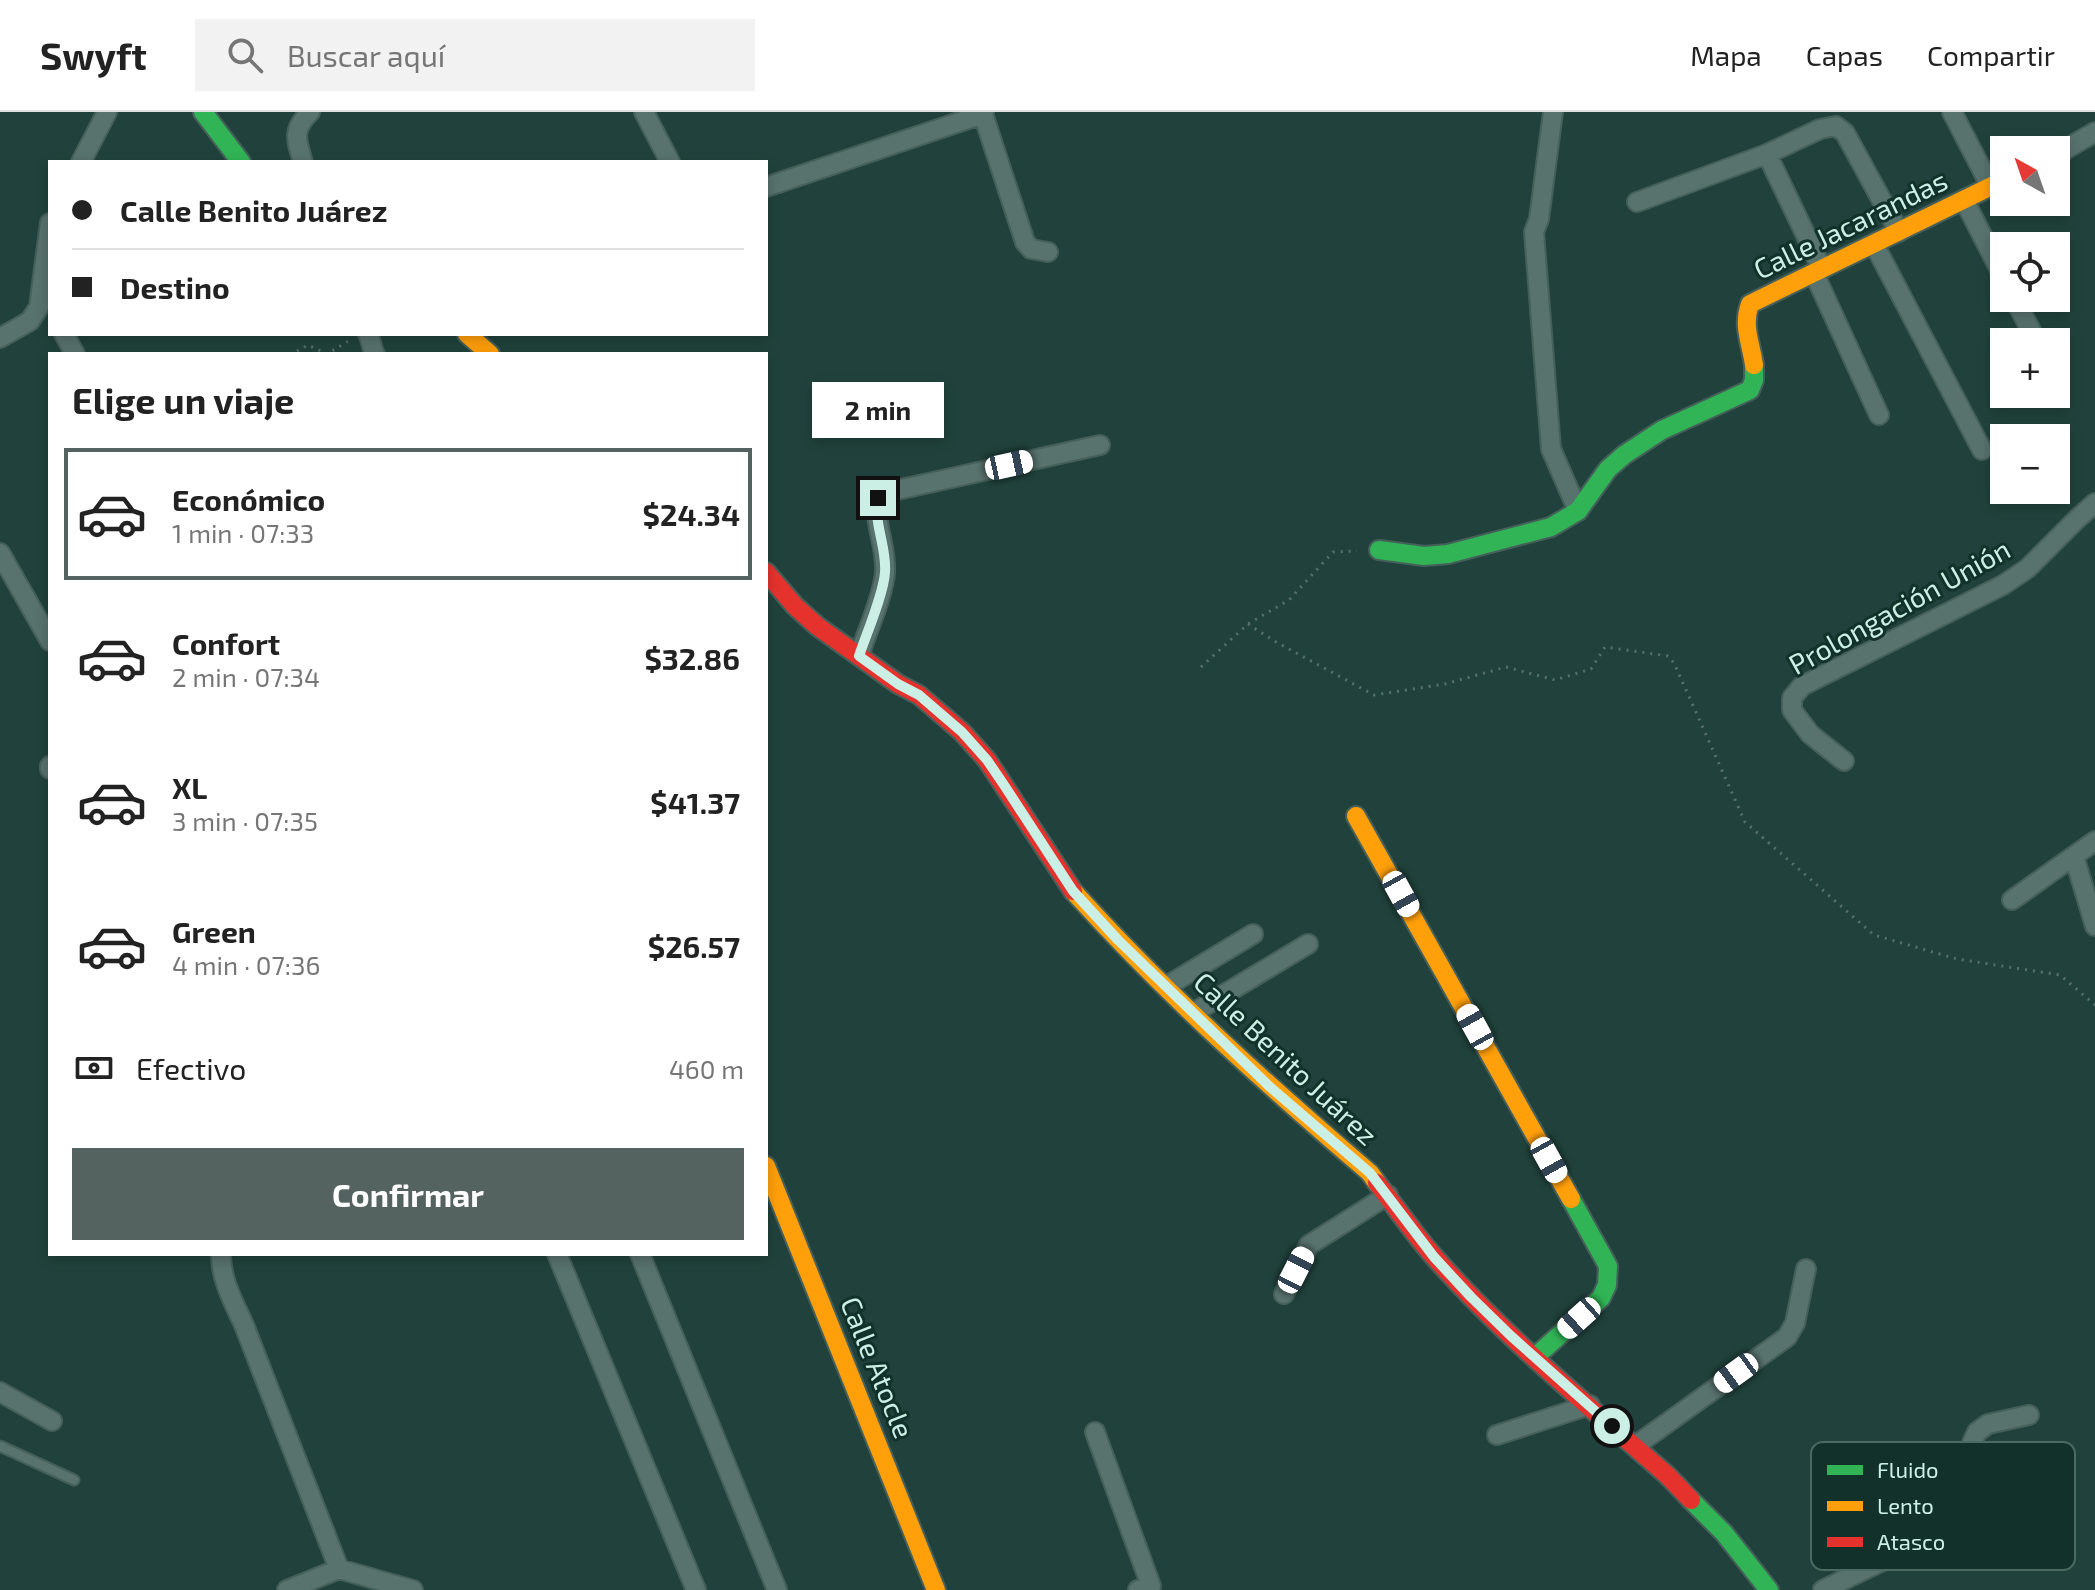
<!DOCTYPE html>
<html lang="es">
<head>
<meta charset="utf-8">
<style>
  body { margin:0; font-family:"Exo 2",sans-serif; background:#f2f2f2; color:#222; height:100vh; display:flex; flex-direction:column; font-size:30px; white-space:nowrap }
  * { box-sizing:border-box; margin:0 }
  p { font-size:26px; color:#767676 }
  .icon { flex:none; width:44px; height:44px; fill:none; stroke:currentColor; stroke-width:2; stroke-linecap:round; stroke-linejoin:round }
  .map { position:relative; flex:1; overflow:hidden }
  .side { position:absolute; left:48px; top:240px; width:720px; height:904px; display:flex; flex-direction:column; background:#fff; border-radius:0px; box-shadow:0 4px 12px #0003 }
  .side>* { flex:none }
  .hud { position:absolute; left:48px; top:48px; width:720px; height:176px; border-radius:0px; box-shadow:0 4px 12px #0003; display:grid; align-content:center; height:176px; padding:0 24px; background:#fff }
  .needle { width:52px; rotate:320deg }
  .controls { position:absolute; left:1990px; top:24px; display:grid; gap:16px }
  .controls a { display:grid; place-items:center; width:80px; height:80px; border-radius:0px; background:#fff; box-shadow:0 4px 12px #0003; font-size:40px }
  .end { position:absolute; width:36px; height:36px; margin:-18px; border:10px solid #ccefe5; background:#111; box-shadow:0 0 0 4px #111 }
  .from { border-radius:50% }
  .bubble { position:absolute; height:56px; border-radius:0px; background:#fff; box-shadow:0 4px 12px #0003; font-size:26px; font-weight:700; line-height:56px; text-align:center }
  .car { position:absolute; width:24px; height:48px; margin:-24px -12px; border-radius:10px; box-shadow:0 0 6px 2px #0007; background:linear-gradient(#fff 24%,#345 0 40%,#fff 0 76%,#345 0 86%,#fff 0) }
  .hud b { display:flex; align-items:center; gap:28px; height:76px; font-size:30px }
  .hud b+b { border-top:2px solid #e0e0e0 }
  .hud i { width:20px; height:20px; background:#222 }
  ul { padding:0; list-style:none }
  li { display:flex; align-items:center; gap:24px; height:132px; margin:0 16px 12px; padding:0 8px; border:4px solid transparent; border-radius:0px }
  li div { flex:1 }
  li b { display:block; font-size:30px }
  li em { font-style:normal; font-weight:700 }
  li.selected { border-color:#54635f }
  li>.icon { width:72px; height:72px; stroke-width:1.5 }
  h2 { padding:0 24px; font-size:36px; line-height:96px }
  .pay { display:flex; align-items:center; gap:20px; height:88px; padding:0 24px; font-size:30px }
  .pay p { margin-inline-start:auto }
  .button { display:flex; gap:16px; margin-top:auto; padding:16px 24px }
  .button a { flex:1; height:92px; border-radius:0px; background:#54635f; color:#fff; font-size:32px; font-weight:700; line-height:92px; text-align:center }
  header { display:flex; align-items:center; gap:48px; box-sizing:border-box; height:112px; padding:0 40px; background:#fff; border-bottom:2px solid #e0e0e0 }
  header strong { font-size:38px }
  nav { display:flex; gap:44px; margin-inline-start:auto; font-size:28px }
  .search { width:560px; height:72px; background:#f2f2f2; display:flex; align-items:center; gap:20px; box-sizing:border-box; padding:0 28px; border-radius:0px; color:#767676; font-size:30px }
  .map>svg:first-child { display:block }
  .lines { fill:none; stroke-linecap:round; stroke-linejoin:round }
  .lane-casing { stroke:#455f5a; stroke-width:13 }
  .street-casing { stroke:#455f5a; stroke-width:22 }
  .fast-casing { stroke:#455f5a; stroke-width:22 }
  .slow-casing { stroke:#455f5a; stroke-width:22 }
  .jam-casing { stroke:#455f5a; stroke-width:22 }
  .path { stroke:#58706b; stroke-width:3; stroke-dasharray:2 6; stroke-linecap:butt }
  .lane { stroke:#58726d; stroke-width:9 }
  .street { stroke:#58726d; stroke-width:18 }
  .fast { stroke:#30b455; stroke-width:18 }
  .slow { stroke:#ff9f0a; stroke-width:18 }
  .jam { stroke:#e5322d; stroke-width:18 }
  .route { stroke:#ccefe5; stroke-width:10 }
  .labels { text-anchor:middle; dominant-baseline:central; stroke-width:6; stroke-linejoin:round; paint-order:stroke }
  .street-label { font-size:28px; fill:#ccefe5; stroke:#12312a }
  .key { fill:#12312a; stroke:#4a6a62; stroke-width:2 }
  .key-label { font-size:22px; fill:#ccefe5 }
</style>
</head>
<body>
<header>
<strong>Swyft</strong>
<div class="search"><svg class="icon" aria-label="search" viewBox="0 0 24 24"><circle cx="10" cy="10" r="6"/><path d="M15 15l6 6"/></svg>Buscar aquí</div>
<nav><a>Mapa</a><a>Capas</a><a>Compartir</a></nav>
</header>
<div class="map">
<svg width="2095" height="1478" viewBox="0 0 2095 1478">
  <rect width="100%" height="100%" fill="#21423c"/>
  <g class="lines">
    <g class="lane-casing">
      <path id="lane" d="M0,1334L74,1368"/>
    </g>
    <g class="street-casing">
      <path id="street" d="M644,0L670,50
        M1553,0L1539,107L1534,120L1551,337L1578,399
        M1952,0L1991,75
        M983,2L1025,130L1031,137L1048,140
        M1767,42L1822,157
        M2056,43L2095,20
        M81,50L107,0
        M303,50C296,27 292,18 310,0
        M766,75L983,2L984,0
        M1964,88L2004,166
        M1637,90L1767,42L1820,17L1836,14L1845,21L1899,120
        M1874,132L1982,338
        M1814,161L1879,303
        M2014,186L2037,230
        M64,222L75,242
        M368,222C372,229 371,236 375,242
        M0,226L30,209L39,195L50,111
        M0,441L50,529
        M859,544C866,522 884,482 885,460C887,436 873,410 878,386L888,380L1100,333
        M1844,649L1810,622L1792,598V586L1802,574L2003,473L2028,456L2077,407L2095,391
        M50,654V657
        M2074,744L2095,814
        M2012,788L2095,729
        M1167,874L1253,822
        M1193,901L1308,832
        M221,1142C221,1168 233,1189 244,1213L339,1457L413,1478
        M557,1142L696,1478
        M640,1142L777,1478
        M1284,1182L1309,1133L1388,1083
        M0,1280L52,1309
        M1095,1320L1151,1474L1138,1478
        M1497,1323L1590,1293
        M1635,1334L1787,1225L1795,1211L1806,1157
        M287,1478L339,1457
        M1823,1478L1915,1433L1959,1408L1969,1397L1972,1331L1977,1320L1988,1312L2029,1303"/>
    </g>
    <g class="fast-casing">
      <path id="fast" d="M203,0L241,50
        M1379,438L1424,444L1448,442L1551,415L1578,399L1608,357L1624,343L1662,318L1750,278L1754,268V253
        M1535,1245L1601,1186L1607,1173L1608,1154L1571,1087
        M1691,1388L1724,1421L1769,1478"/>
    </g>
    <g class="slow-casing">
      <path id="slow" d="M467,222L490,242
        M1754,253C1751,231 1742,214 1750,192L2004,68
        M1356,704L1571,1087
        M1073,779C1164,880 1266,972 1370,1061L1377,1071
        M766,1054L936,1478"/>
    </g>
    <g class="jam-casing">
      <path id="jam" d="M766,460L795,494L817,514L898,572L919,583L962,620L987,648L1073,779
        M1377,1071C1397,1096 1415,1124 1437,1148C1507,1227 1589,1294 1668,1364L1691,1388"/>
    </g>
    <path class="path" d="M297,239L308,233L327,242L350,228
      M1248,512L1276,530L1374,583L1445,572L1506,555L1555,568L1591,557L1605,535L1668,544L1674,551L1745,710L1874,823L1957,847L2060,863L2095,893
      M1201,555L1248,512L1289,488L1333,440L1357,439"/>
    <use href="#lane" class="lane"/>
    <use href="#street" class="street"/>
    <use href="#fast" class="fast"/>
    <use href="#slow" class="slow"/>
    <use href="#jam" class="jam"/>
  </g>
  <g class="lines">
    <path class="route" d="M878,386C873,410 887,436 885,460C884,481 866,523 859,544L898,572L919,583L962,620L987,648L1004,673L1073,779L1118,828L1270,975L1370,1061L1434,1145L1471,1185L1511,1224L1612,1314"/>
  </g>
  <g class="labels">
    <g class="street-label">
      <text transform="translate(1850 112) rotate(-26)">Calle Jacarandas</text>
      <text transform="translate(1899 494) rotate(-29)">Prolongación Unión</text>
      <text transform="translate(1286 946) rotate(43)">Calle Benito Juárez</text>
      <text transform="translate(878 1255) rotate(68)">Calle Atocle</text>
    </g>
  </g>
  <rect x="1811" y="1330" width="264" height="128" rx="12" class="key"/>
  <rect x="1827" y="1353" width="36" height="10" fill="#30b455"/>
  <rect x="1827" y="1389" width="36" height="10" fill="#ff9f0a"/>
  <rect x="1827" y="1425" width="36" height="10" fill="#e5322d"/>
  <g class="key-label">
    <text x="1877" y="1366">Fluido</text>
    <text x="1877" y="1402">Lento</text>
    <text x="1877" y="1438">Atasco</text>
  </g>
</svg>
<div class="controls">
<a><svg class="needle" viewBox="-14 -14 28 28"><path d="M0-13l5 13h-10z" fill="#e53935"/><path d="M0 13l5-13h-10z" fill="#767676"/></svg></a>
<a><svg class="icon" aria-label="locate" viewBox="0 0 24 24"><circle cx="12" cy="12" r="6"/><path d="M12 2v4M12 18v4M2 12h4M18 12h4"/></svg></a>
<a>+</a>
<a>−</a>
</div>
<i class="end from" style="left:1612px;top:1314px"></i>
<i class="end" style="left:878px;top:386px"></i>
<div class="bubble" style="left:812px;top:270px;width:132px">2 min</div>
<i class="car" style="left:1009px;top:353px;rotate:78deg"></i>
<i class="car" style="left:1401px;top:782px;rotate:151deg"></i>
<i class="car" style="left:1475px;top:915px;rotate:331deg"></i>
<i class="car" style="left:1549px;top:1048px;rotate:151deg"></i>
<i class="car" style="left:1296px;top:1158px;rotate:27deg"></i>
<i class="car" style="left:1579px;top:1206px;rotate:228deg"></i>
<i class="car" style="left:1736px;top:1261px;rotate:234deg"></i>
<div class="hud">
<b><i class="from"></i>Calle Benito Juárez</b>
<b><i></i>Destino</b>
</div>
<section class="side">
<h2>Elige un viaje</h2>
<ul>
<li class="selected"><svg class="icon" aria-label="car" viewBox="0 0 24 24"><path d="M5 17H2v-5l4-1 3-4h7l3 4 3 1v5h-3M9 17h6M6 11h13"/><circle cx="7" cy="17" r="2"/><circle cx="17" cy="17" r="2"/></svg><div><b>Económico</b><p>1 min · 07:33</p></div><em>$24.34</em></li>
<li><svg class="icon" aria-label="car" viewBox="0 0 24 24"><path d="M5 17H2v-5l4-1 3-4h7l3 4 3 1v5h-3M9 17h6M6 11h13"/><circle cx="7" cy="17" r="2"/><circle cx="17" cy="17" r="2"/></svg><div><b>Confort</b><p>2 min · 07:34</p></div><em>$32.86</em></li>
<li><svg class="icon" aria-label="car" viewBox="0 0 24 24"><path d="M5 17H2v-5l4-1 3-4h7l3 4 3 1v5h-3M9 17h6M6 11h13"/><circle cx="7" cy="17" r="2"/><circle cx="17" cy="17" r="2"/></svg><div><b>XL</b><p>3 min · 07:35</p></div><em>$41.37</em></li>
<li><svg class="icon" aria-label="car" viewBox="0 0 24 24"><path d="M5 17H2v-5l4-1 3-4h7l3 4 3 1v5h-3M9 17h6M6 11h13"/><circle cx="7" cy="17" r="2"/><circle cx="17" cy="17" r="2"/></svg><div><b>Green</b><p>4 min · 07:36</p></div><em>$26.57</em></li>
</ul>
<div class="pay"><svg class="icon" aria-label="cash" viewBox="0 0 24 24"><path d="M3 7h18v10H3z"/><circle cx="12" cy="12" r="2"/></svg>Efectivo<p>460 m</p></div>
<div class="button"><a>Confirmar</a></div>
</section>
</div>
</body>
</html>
